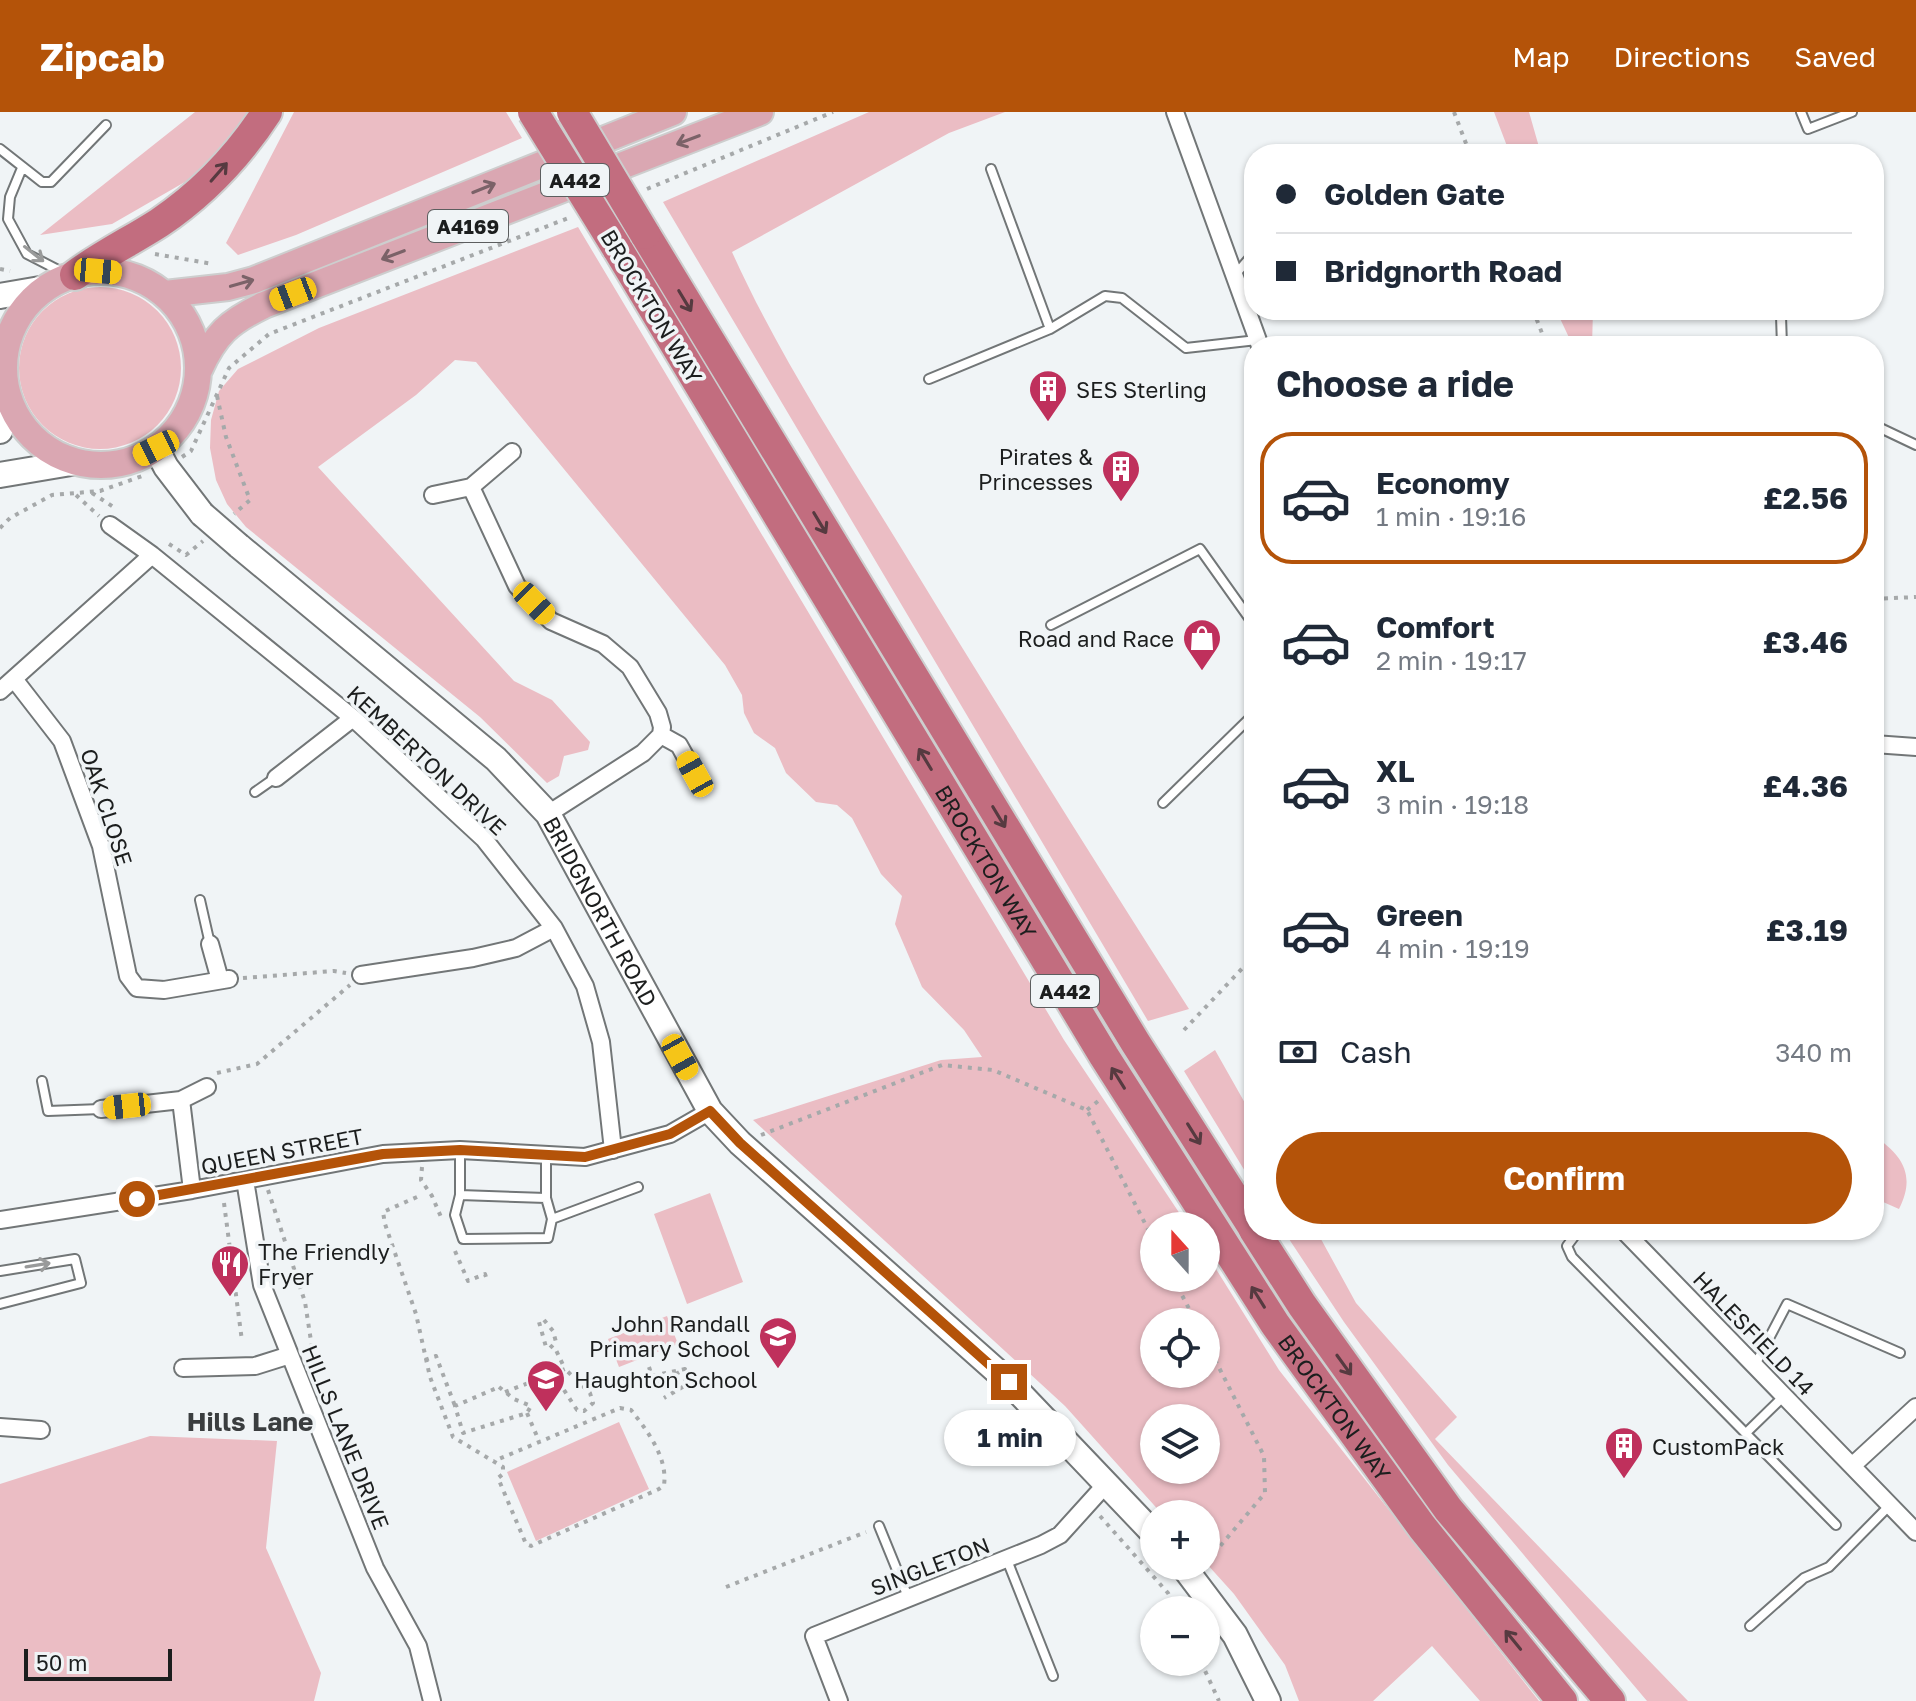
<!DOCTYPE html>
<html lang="en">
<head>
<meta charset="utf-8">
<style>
  body { margin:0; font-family:"Golos Text",sans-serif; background:#f6f6f7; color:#1f2937; height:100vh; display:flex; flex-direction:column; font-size:30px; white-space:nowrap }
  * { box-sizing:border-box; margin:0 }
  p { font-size:26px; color:#747a83 }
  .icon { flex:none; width:44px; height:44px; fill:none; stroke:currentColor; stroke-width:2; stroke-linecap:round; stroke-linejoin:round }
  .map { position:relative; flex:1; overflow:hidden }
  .panel { position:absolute; left:1244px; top:224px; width:640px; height:904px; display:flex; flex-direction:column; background:#fff; border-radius:32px; box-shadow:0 2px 6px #0004 }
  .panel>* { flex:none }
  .hud { position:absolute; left:1244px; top:32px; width:640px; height:176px; border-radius:32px; box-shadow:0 2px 6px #0004; display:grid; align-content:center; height:176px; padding:0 32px; background:#fff }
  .needle { width:52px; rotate:339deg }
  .buttons { position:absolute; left:1140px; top:1100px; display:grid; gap:16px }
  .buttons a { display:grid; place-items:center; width:80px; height:80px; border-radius:50%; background:#fff; box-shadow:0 2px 6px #0004; font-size:40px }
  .scale { position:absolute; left:24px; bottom:20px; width:148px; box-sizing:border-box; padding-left:8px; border:4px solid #1c1e1e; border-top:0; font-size:22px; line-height:28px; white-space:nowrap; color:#1c1e1e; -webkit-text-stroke:6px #f0f4f6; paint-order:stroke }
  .end { position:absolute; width:36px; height:36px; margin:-18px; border:10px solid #b45309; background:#fff; box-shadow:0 0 0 4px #fff }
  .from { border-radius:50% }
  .bubble { position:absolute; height:56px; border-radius:28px; background:#fff; box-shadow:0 2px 6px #0004; font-size:26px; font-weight:700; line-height:56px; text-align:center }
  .car { position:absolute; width:24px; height:48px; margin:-24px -12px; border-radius:10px; box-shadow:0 0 6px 2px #0007; background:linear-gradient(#f5c518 24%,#345 0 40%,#f5c518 0 76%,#345 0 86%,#f5c518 0) }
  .hud b { display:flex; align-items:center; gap:28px; height:76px; font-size:30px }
  .hud b+b { border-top:2px solid #e0e1e3 }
  .hud i { width:20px; height:20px; background:#1f2937 }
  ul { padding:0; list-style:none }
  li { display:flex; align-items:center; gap:24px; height:132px; margin:0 16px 12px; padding:0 16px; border:4px solid transparent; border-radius:32px }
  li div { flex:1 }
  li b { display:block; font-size:30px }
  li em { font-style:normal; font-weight:700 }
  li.selected { border-color:#b45309 }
  li>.icon { width:72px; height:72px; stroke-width:1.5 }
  h2 { padding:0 32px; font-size:36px; line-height:96px }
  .pay { display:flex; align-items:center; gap:20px; height:88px; padding:0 32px; font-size:30px }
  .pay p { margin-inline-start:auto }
  .button { display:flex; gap:16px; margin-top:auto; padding:16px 32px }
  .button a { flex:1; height:92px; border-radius:48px; background:#b45309; color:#fff; font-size:32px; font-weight:700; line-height:92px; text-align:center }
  header { display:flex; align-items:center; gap:48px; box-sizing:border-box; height:112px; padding:0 40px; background:#b45309; color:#fff }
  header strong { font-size:38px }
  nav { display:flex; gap:44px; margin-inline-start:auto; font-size:28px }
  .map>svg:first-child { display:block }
  .green { fill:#ebbdc4; fill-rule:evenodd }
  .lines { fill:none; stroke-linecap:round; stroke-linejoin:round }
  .lane-casing { stroke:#727677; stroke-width:12 }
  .street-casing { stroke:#727677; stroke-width:20 }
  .secondary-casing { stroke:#727677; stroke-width:28 }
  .primary-casing { stroke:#cdcece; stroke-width:30 }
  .highway-casing { stroke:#cdcece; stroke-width:34 }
  .path { stroke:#a6a9aa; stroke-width:4; stroke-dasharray:4 6; stroke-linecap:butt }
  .lane { stroke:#fff; stroke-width:8 }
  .street { stroke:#fff; stroke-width:16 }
  .secondary { stroke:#fff; stroke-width:24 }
  .primary { stroke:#daa7b2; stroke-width:26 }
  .highway { stroke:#c26d7f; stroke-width:30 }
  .secondary-bridge-casing { stroke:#727677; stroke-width:28; stroke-linecap:butt }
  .highway-bridge-casing { stroke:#cdcece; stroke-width:34; stroke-linecap:butt }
  .secondary-bridge { stroke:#fff; stroke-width:24 }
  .highway-bridge { stroke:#c26d7f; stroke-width:30 }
  .oneway { stroke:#7b6268 }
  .oneway2 { stroke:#563a40 }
  .oneway3 { stroke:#999a9a }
  .route { stroke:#b45309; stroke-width:10 }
  .labels { text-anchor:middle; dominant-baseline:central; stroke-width:7; stroke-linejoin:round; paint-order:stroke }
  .shield { fill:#f0f4f6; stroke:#5c5e5f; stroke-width:2 }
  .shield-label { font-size:20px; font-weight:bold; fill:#1c1e1e }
  .street-label { font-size:22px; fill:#1c1e1e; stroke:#f0f4f6 }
  .poi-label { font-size:22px; fill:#1c1e1e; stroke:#f0f4f6; text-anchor:start }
  .quarter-label { font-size:26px; font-weight:bold; fill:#3a3d3f; stroke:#f0f4f6 }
</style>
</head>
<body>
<header>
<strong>Zipcab</strong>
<nav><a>Map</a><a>Directions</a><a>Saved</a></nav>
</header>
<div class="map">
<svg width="1916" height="1589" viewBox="0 0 1916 1589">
  <rect width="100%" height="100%" fill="#f0f4f6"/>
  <path class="green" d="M195,0H249L197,63L112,112L40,123Z
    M294,0H506L522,26L296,123L238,143L226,131Z
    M869,0H1005L949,21L732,140C778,242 841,338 900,434C995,590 1091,744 1189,897L1148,909L663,90Z
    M1494,0H1529L1541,42H1510Z
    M578,115L1064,928L1188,1114H1154V1166H1206V1141L1279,1258L1539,1589H1480L1432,1534L1373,1589H1299L1285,1553L1234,1482L1206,1451V1402H1162L1065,1294L753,1008L941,948L982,945L964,918L922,875L895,812L902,784L881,762L852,706L837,693L816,690L786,661L775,636L754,621L744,601L742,583L725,553L476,250L455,248L416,283L318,355L514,569L552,588L590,630L588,638L564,644L559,664L547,671L480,605L246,415L227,392L216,368L210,336L211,308L219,279L238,257L319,216ZM1154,1210H1206V1262H1154ZM1154,1306H1206V1358H1154Z
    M19 256a81 81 0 1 1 162 0a81 81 0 1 1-162 0Z
    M1556,198H1593L1592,234H1573Z
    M1215,938L1254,1007V1074L1184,959Z
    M1874,1024C1903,1043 1916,1064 1899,1097L1874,1086Z
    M710,1081L743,1170L687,1192L654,1102Z
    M1283,1118H1316L1356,1191L1457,1305L1435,1327L1688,1589H1647L1448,1353L1344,1210Z
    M667,1204L678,1232L619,1255L608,1227Z
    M619,1310L649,1377L536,1429L507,1360Z
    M150,1324L277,1329L266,1436L321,1561L314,1589H0V1372Z"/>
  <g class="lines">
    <g class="lane-casing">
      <path id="lane" d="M1801,0L1808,17L1852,0
        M0,37L42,70H51L106,13
        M22,56L10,85L8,107L27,142L68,163
        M991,57L1050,217
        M1235,163L1254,141
        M1779,198L1781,204L1782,234
        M929,267L1050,217L1105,184L1122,186L1186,236L1257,228
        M1874,313L1916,333
        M1051,513L1200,437L1254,513
        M255,680L275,666
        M1163,691L1254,602
        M200,788L210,832
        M42,969L48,999L101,997
        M460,1038V1083
        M546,1086L460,1083L455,1103L463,1127L548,1126L552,1107L546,1086V1044
        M552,1107L638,1075
        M1579,1118L1567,1134L1572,1145L1836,1413
        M0,1159L75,1147L81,1171L0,1192
        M1755,1253L1787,1192L1900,1241
        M1746,1321L1784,1284
        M879,1414L908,1485
        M1007,1448L1053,1564
        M1750,1514L1804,1466L1829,1455L1890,1393"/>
    </g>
    <g class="street-casing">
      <path id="street" d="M1175,0L1260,234
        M471,375L517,474L551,509L603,532L630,555L658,601L662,615L661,623
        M433,383L471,375L512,340
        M110,413L152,443L353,606L484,727L554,816L585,874L601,930L613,1038
        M14,567L62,629L101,734L128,864L137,876L164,878L229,867
        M0,579L152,443
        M661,623L679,633L695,662
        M1874,632L1916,635
        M276,666L353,606
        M548,702L643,641L661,623
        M210,832L220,868
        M361,863L473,846L516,836L554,816
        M181,988L192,1078
        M101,997L181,988L207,975
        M245,1068L262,1173L375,1456L418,1534L432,1589
        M0,1108L192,1078L383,1042L460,1038L585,1045L670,1022L710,999
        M1623,1118L1916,1420
        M183,1256L255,1254L290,1243
        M0,1315L41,1318
        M1852,1354L1916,1295
        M839,1589L814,1524L1041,1433L1060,1423L1107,1371"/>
    </g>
    <g class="secondary-casing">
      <g id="secondary">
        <path d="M0,184L46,176"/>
        <path d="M0,243L4,250"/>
        <path d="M0,319L8,285"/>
        <path d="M156,336L166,355L202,402"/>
        <path d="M0,363L77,350"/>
        <path id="s1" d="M239,434L496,647L548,702L710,999L740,1031L1009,1270L1154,1422"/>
        <path d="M1183,1454L1235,1523L1268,1589"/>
      </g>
    </g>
    <g class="primary-casing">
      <path id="primary" d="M4 256a97 97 0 1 1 194 0a97 97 0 1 1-194 0Z
        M165,182L228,175L254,168L673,0
        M199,258C215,222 229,210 264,193L760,0"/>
    </g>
    <g class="highway-casing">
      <g id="highway">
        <path d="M645,122L1135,930L1254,1117"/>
        <path id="s2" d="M617,136L1104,944L1275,1212L1422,1415L1562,1589"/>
        <path d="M75,163C102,143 131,129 159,111C202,82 239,43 267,0"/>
        <path d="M1254,1118L1302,1193L1448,1397L1610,1589"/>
      </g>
    </g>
    <path class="path" d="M1454,0L1470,42
      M647,77L833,0
      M155,142L213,152
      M0,157L10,159
      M1533,198L1547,234
      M217,284L226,325L250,388L234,402
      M182,345L191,339L229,256L269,222L571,105
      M92,381L115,396
      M76,383L99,404
      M0,416L10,406L52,383L100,379L145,363
      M169,432L186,443L203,429
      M1874,487L1916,485
      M243,866L334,859L346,861
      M1184,918L1254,844
      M217,961L257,952L350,873
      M1087,998L1102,986
      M761,1023L942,953L993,958L1087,998L1154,1129
      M422,1055L421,1068L432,1084L441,1105
      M268,1078L305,1190L315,1255
      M417,1085L383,1100L385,1112L416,1202L430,1265L453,1325L503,1355V1362L498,1366L526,1432L531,1434L659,1377L664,1373C668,1346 647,1318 631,1298L620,1296L494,1349
      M224,1091L242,1229
      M455,1139L468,1169L485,1162L487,1168
      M1173,1166L1196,1210
      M544,1208L553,1219L556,1230L550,1236L546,1235L539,1210Z
      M1206,1230L1264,1344L1265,1381L1211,1445
      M425,1248L436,1244L455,1294
      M649,1255L652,1264L685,1257L660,1271V1275L691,1267V1270L664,1286
      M499,1275L514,1287L531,1294L527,1301L463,1321L455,1294Z
      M564,1278L577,1298L584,1299L593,1291L590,1281L565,1257
      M505,1280L565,1257L554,1234
      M527,1301L539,1329
      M1100,1404L1168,1481L1176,1498
      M726,1475L866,1420
      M1201,1550L1219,1589"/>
    <use href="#lane" class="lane"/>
    <use href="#street" class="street"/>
    <use href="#secondary" class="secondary"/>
    <use href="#primary" class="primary"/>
    <use href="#highway" class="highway"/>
    <g class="secondary-bridge-casing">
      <path id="secondary-bridge" d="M202,402L239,434"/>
    </g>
    <g class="highway-bridge-casing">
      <path id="highway-bridge" d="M533,0L617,136
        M572,0L645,122"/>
    </g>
    <use href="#secondary-bridge" class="secondary-bridge"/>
    <use href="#highway-bridge" class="highway-bridge"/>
  </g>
  <defs><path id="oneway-shaft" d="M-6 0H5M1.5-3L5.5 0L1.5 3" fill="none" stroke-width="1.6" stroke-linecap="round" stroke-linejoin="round" transform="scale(2)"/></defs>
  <g class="oneway">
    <use href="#oneway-shaft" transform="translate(688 28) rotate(159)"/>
    <use href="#oneway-shaft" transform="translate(484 76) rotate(-22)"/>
    <use href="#oneway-shaft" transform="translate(393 143) rotate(159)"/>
    <use href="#oneway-shaft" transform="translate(242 171) rotate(-16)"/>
  </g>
  <g class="oneway2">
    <use href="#oneway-shaft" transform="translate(219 60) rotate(-49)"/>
    <use href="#oneway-shaft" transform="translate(685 189) rotate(59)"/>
    <use href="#oneway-shaft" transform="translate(820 411) rotate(59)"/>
    <use href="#oneway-shaft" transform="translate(925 647) rotate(-121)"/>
    <use href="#oneway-shaft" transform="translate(999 705) rotate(59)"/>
    <use href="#oneway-shaft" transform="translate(1118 966) rotate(-122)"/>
    <use href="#oneway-shaft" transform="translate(1194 1022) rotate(58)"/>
    <use href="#oneway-shaft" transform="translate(1258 1185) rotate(-122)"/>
    <use href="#oneway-shaft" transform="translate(1344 1253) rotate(54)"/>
    <use href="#oneway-shaft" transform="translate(1513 1528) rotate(-129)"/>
  </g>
  <g class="oneway3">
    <use href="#oneway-shaft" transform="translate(34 142) rotate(38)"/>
    <use href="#oneway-shaft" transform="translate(38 1153) rotate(-9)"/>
  </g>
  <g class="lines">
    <path class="route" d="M137,1087L383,1042L460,1038L585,1045L670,1022L710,999L740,1031L1009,1270"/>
  </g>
  <defs>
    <g id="building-pin" transform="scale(2)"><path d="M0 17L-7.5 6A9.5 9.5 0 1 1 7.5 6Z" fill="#bf305c" stroke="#f0f4f6"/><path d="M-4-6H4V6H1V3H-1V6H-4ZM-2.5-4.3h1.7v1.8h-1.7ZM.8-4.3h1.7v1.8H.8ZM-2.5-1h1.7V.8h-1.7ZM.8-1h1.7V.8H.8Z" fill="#fff"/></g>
    <g id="shop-pin" transform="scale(2)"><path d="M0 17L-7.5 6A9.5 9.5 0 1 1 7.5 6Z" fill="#bf305c" stroke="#f0f4f6"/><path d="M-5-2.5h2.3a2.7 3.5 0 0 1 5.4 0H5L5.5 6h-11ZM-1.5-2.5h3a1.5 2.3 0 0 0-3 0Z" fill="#fff"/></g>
    <g id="restaurant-pin" transform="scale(2)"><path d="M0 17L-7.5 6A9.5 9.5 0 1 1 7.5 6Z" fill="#bf305c" stroke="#f0f4f6"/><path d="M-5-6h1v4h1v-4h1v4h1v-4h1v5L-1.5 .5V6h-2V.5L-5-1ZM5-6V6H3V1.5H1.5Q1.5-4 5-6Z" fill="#fff"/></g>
    <g id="school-pin" transform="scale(2)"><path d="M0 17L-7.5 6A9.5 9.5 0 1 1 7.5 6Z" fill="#bf305c" stroke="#f0f4f6"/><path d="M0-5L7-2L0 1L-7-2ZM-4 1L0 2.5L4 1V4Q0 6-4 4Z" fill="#fff"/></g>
  </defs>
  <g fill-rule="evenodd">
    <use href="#building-pin" x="1048" y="277"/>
    <use href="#building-pin" x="1121" y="357"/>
    <use href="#shop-pin" x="1202" y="526"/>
    <use href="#restaurant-pin" x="230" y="1152"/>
    <use href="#school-pin" x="778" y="1224"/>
    <use href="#school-pin" x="546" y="1267"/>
    <use href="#building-pin" x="1624" y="1334"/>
  </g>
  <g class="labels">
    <g class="shield">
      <rect x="541" y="52" width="68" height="32" rx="6"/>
      <rect x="428" y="98" width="80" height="32" rx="6"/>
      <rect x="1031" y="863" width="68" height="32" rx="6"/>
    </g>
    <g class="shield-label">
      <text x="575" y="68">A442</text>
      <text x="468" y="114">A4169</text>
      <text x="1065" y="879">A442</text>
    </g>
    <g class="street-label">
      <text transform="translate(652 194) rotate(59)">BROCKTON WAY</text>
      <text transform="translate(427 648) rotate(43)">KEMBERTON DRIVE</text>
      <text transform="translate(107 695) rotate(72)">OAK CLOSE</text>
      <text stroke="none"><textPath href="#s2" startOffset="716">BROCKTON WAY</textPath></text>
      <text stroke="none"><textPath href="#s1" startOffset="520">BRIDGNORTH ROAD</textPath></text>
      <text transform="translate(282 1039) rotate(-11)">QUEEN STREET</text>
      <text transform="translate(1754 1221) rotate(46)">HALESFIELD 14</text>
      <text stroke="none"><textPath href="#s2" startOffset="1364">BROCKTON WAY</textPath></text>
      <text transform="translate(346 1325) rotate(68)">HILLS LANE DRIVE</text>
      <text transform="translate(930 1454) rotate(-21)">SINGLETON</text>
    </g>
    <g class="poi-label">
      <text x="1076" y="277">SES Sterling</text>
      <text x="1093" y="344" text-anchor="end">Pirates &amp;<tspan x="1093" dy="25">Princesses</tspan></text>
      <text x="1174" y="526" text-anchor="end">Road and Race</text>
      <text x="258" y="1139">The Friendly<tspan x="258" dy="25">Fryer</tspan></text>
      <text x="750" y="1211" text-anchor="end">John Randall<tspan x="750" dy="25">Primary School</tspan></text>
      <text x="574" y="1267">Haughton School</text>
      <text x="1652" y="1334">CustomPack</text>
    </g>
    <g class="quarter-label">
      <text x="250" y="1309">Hills Lane</text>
    </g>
  </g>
</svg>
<div class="buttons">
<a><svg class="needle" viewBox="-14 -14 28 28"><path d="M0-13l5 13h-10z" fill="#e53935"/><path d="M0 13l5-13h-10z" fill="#747a83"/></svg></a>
<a><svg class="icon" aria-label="locate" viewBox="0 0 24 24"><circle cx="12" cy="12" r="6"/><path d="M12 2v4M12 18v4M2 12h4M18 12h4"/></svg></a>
<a><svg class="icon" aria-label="layers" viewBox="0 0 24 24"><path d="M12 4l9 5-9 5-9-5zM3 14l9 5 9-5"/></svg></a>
<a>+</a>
<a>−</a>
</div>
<div class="scale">50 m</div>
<i class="end from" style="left:137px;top:1087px"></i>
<i class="end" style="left:1009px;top:1270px"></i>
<div class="bubble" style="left:944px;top:1298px;width:132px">1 min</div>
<i class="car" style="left:98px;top:159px;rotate:95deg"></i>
<i class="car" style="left:293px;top:182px;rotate:249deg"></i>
<i class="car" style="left:156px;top:336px;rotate:244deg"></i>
<i class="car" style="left:534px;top:491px;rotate:136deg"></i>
<i class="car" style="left:695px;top:662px;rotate:331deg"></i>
<i class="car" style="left:680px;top:945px;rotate:151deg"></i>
<i class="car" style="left:127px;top:994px;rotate:264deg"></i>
<div class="hud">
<b><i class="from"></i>Golden Gate</b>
<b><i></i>Bridgnorth Road</b>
</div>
<section class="panel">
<h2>Choose a ride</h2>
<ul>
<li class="selected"><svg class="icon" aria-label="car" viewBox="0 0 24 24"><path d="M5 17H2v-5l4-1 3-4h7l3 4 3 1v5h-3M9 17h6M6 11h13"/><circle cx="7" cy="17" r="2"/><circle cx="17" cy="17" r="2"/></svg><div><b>Economy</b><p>1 min · 19:16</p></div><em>£2.56</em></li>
<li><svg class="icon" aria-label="car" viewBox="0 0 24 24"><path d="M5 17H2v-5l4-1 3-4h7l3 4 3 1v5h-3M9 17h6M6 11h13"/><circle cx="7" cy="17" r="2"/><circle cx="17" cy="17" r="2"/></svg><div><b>Comfort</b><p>2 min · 19:17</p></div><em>£3.46</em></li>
<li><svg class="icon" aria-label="car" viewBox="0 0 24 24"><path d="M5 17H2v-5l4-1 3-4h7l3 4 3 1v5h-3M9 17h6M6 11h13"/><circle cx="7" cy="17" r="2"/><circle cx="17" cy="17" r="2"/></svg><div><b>XL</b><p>3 min · 19:18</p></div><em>£4.36</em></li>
<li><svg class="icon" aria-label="car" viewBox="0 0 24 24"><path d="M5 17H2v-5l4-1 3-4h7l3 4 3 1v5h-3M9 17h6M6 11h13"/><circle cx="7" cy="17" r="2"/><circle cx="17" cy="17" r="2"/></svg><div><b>Green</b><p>4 min · 19:19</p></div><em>£3.19</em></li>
</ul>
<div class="pay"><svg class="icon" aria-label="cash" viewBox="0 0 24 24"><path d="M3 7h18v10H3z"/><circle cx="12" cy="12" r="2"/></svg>Cash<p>340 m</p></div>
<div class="button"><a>Confirm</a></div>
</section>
</div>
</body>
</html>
